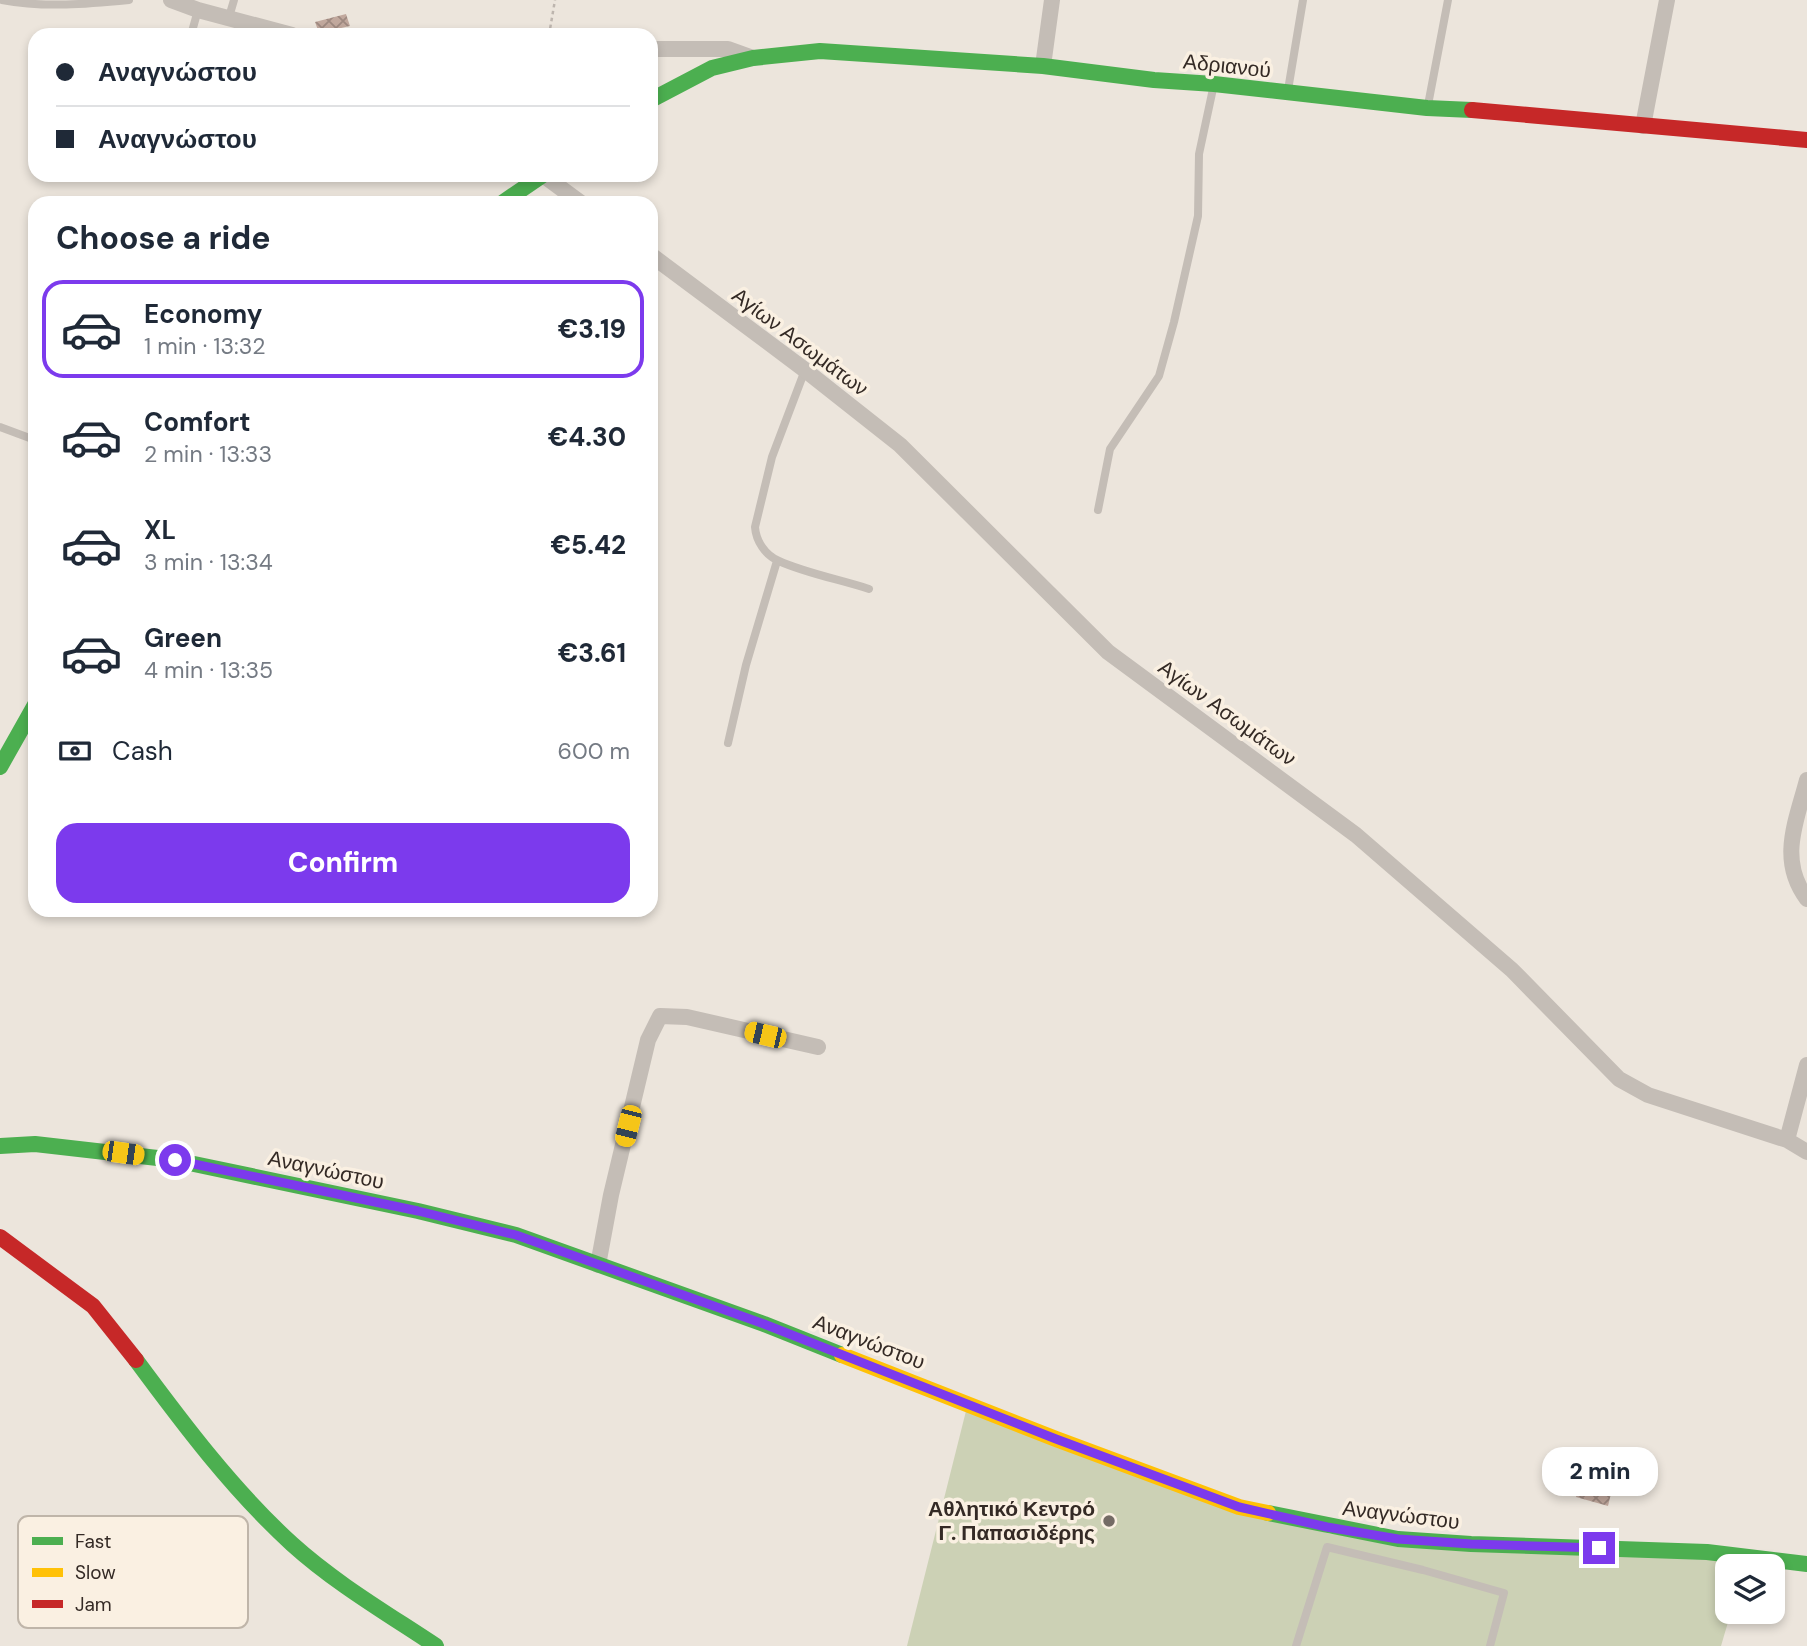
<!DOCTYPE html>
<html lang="en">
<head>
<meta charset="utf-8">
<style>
  body { margin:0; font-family:"DM Sans",sans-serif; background:#f6f6f7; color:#1f2937; height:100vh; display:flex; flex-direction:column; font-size:26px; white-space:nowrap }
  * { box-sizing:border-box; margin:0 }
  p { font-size:23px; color:#747a83 }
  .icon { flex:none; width:38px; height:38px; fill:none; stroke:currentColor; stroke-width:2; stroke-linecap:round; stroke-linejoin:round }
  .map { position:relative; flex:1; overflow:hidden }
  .panel { position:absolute; left:28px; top:196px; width:630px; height:721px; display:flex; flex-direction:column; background:#fff; border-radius:21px; box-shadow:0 4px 10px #0003 }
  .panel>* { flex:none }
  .guide { position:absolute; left:28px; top:28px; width:630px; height:154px; border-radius:21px; box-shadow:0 4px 10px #0003; display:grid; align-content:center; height:154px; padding:0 28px; background:#fff }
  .fabs { position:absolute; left:1715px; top:1554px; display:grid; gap:14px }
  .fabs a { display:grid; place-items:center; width:70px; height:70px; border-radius:14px; background:#fff; box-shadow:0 4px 10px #0003; font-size:35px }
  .end { position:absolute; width:32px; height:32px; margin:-16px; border:9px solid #7c3aed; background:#fff; box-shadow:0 0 0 4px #fff }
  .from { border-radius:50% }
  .bubble { position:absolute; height:49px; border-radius:21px; background:#fff; box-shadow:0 4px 10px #0003; font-size:23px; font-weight:800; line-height:49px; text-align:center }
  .car { position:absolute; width:21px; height:42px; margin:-21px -10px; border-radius:9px; box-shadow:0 0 5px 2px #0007; background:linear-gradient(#f5c518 24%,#345 0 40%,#f5c518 0 76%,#345 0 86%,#f5c518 0) }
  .guide b { display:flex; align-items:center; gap:24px; height:66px; font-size:26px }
  .guide b+b { border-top:2px solid #e0e1e3 }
  .guide i { width:18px; height:18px; background:#1f2937 }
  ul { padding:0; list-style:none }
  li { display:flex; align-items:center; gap:21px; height:98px; margin:0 14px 10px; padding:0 14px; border:4px solid transparent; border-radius:21px }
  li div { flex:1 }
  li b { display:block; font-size:26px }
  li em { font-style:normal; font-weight:800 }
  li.active { border-color:#7c3aed }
  li>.icon { width:63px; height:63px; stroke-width:1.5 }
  h2 { padding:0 28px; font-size:32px; line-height:84px }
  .pay { display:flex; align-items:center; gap:18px; height:77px; padding:0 28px; font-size:26px }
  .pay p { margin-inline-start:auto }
  .button { display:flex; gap:14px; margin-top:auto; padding:14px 28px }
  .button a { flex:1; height:80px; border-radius:21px; background:#7c3aed; color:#fff; font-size:28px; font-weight:800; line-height:80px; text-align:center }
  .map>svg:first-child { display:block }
  .grass { fill:#ccd1b5 }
  .building { fill:url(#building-cross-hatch) }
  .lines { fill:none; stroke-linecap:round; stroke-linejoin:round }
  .path { stroke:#bdb5ae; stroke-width:2.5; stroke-dasharray:3.5 3.5; stroke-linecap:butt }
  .lane { stroke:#c4bdb6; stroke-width:8 }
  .street { stroke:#c4bdb6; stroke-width:16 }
  .fast { stroke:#4caf50; stroke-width:16 }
  .slow { stroke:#ffc107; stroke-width:16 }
  .jam { stroke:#c62828; stroke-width:16 }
  .route { stroke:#7c3aed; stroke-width:9 }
  .poi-dot { fill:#746b65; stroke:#faf0e2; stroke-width:2.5 }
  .labels { text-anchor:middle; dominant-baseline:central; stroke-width:7; stroke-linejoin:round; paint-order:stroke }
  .street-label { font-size:21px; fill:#342a25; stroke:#faf0e2 }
  .poi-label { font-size:21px; font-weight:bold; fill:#342a25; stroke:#faf0e2; text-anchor:end }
  .key { fill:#faf0e2; stroke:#bfb5a9; stroke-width:2 }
  .key-label { font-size:19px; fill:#342a25 }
</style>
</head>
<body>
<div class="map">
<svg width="1807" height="1646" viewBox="0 0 1807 1646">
  <defs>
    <pattern id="building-cross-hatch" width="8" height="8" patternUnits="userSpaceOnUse" patternTransform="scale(1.75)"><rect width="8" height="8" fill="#c1a89d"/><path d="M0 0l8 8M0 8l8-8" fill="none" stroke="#9e8980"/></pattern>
  </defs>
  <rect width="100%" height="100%" fill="#ece5dc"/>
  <path class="grass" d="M966,1411L1330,1534L1684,1552L1744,1566H1727V1612H1731L1721,1646H907Z"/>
  <path class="building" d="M346,14L350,26L319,33L315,22Z
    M1582,1473L1614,1481L1608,1506L1576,1497Z"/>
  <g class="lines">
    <path class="path" d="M549,35L555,0"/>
    <path class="lane" d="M2,0C44,8 88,4 129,0
      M229,17L234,0
      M191,35L198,10
      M1288,90L1303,0
      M1428,105L1448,0
      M805,370L772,457L755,527C756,541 765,555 779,561C805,573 842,580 869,589
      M0,427L35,440
      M1098,510L1110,449L1159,376L1174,322L1198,216L1199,154L1214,84
      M728,743L746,665L777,561
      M1296,1646L1327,1547L1423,1570L1504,1593L1490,1646"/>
    <path class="street" d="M171,0L198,10L292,35
      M651,49H728L753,58
      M1043,66L1052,0
      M1643,126L1667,0
      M543,175L581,203
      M651,255L805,370L900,445L1108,652L1356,835L1512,970L1619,1079L1648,1095L1787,1140L1807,1152
      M1807,780C1796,822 1778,860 1807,899
      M1787,1140L1807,1065
      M598,1265L611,1195L648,1040L660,1016L687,1017L818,1047"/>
    <path class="fast" d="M651,100L712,68L753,58L820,51L1043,66L1154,80L1214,84L1427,108L1472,110
      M502,203L543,175
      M0,767L35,705
      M0,1146L35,1144L175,1160L418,1211L516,1235L764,1324L842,1355
      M136,1360C184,1425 233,1490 292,1544C335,1583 388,1614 436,1646
      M1268,1513L1398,1539L1471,1544L1707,1552L1807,1564"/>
    <path class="slow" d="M842,1355L1056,1439L1239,1507L1268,1513"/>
    <path class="jam" d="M1472,110L1807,140
      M0,1237L93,1306L136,1360"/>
  </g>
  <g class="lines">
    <path class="route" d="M175,1160L418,1211L516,1235L764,1324L1056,1439L1239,1507L1327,1527L1398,1539L1471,1544L1599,1548"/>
  </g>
  <circle class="poi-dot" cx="1109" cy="1521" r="7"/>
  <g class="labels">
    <g class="street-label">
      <text transform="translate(1227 66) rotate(6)">Αδριανού</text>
      <text transform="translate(800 342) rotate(37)">Αγίων Ασωμάτων</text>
      <text transform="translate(1227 713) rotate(36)">Αγίων Ασωμάτων</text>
      <text transform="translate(326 1170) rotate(12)">Αναγνώστου</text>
      <text transform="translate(869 1342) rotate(21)">Αναγνώστου</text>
      <text transform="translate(1401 1515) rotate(7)">Αναγνώστου</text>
    </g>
    <g class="poi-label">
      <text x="1095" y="1509">Αθλητικό Κεντρό<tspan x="1095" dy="24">Γ. Παπασιδέρης</tspan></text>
    </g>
  </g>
  <rect x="18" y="1516" width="230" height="112" rx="10" class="key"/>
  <rect x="32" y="1537" width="31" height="8" fill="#4caf50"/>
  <rect x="32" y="1568" width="31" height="9" fill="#ffc107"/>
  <rect x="32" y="1600" width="31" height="8" fill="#c62828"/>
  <g class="key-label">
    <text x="75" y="1548">Fast</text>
    <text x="75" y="1579">Slow</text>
    <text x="75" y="1611">Jam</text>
  </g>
</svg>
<div class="fabs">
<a><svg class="icon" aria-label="layers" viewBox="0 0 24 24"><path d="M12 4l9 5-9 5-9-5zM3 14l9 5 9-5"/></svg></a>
</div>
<i class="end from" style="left:175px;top:1160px"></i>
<i class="end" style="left:1599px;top:1548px"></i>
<div class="bubble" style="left:1542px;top:1447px;width:116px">2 min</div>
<i class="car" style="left:765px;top:1035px;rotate:283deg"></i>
<i class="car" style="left:628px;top:1126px;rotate:194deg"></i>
<i class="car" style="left:123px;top:1153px;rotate:98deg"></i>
<div class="guide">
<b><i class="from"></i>Αναγνώστου</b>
<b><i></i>Αναγνώστου</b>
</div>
<section class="panel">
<h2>Choose a ride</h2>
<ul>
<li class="active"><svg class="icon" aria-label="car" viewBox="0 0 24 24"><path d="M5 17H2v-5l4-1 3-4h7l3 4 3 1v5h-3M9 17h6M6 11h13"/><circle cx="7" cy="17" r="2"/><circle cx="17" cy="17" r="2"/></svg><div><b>Economy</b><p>1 min · 13:32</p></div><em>€3.19</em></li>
<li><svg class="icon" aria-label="car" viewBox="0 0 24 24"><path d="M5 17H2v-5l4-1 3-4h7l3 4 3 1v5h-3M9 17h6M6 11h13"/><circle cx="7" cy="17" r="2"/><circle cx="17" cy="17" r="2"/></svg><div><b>Comfort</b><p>2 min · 13:33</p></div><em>€4.30</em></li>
<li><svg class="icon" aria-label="car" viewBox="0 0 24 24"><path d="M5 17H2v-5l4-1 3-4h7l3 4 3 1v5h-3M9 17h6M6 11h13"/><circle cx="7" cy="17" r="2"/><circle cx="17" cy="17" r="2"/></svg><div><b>XL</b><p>3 min · 13:34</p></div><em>€5.42</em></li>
<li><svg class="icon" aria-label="car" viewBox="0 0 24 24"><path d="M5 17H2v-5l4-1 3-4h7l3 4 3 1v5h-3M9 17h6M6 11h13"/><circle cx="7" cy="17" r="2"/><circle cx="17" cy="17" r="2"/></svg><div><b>Green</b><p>4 min · 13:35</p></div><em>€3.61</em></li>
</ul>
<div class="pay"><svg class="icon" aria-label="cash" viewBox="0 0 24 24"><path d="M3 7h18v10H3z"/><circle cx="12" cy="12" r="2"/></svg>Cash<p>600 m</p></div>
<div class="button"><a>Confirm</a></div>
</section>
</div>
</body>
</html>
